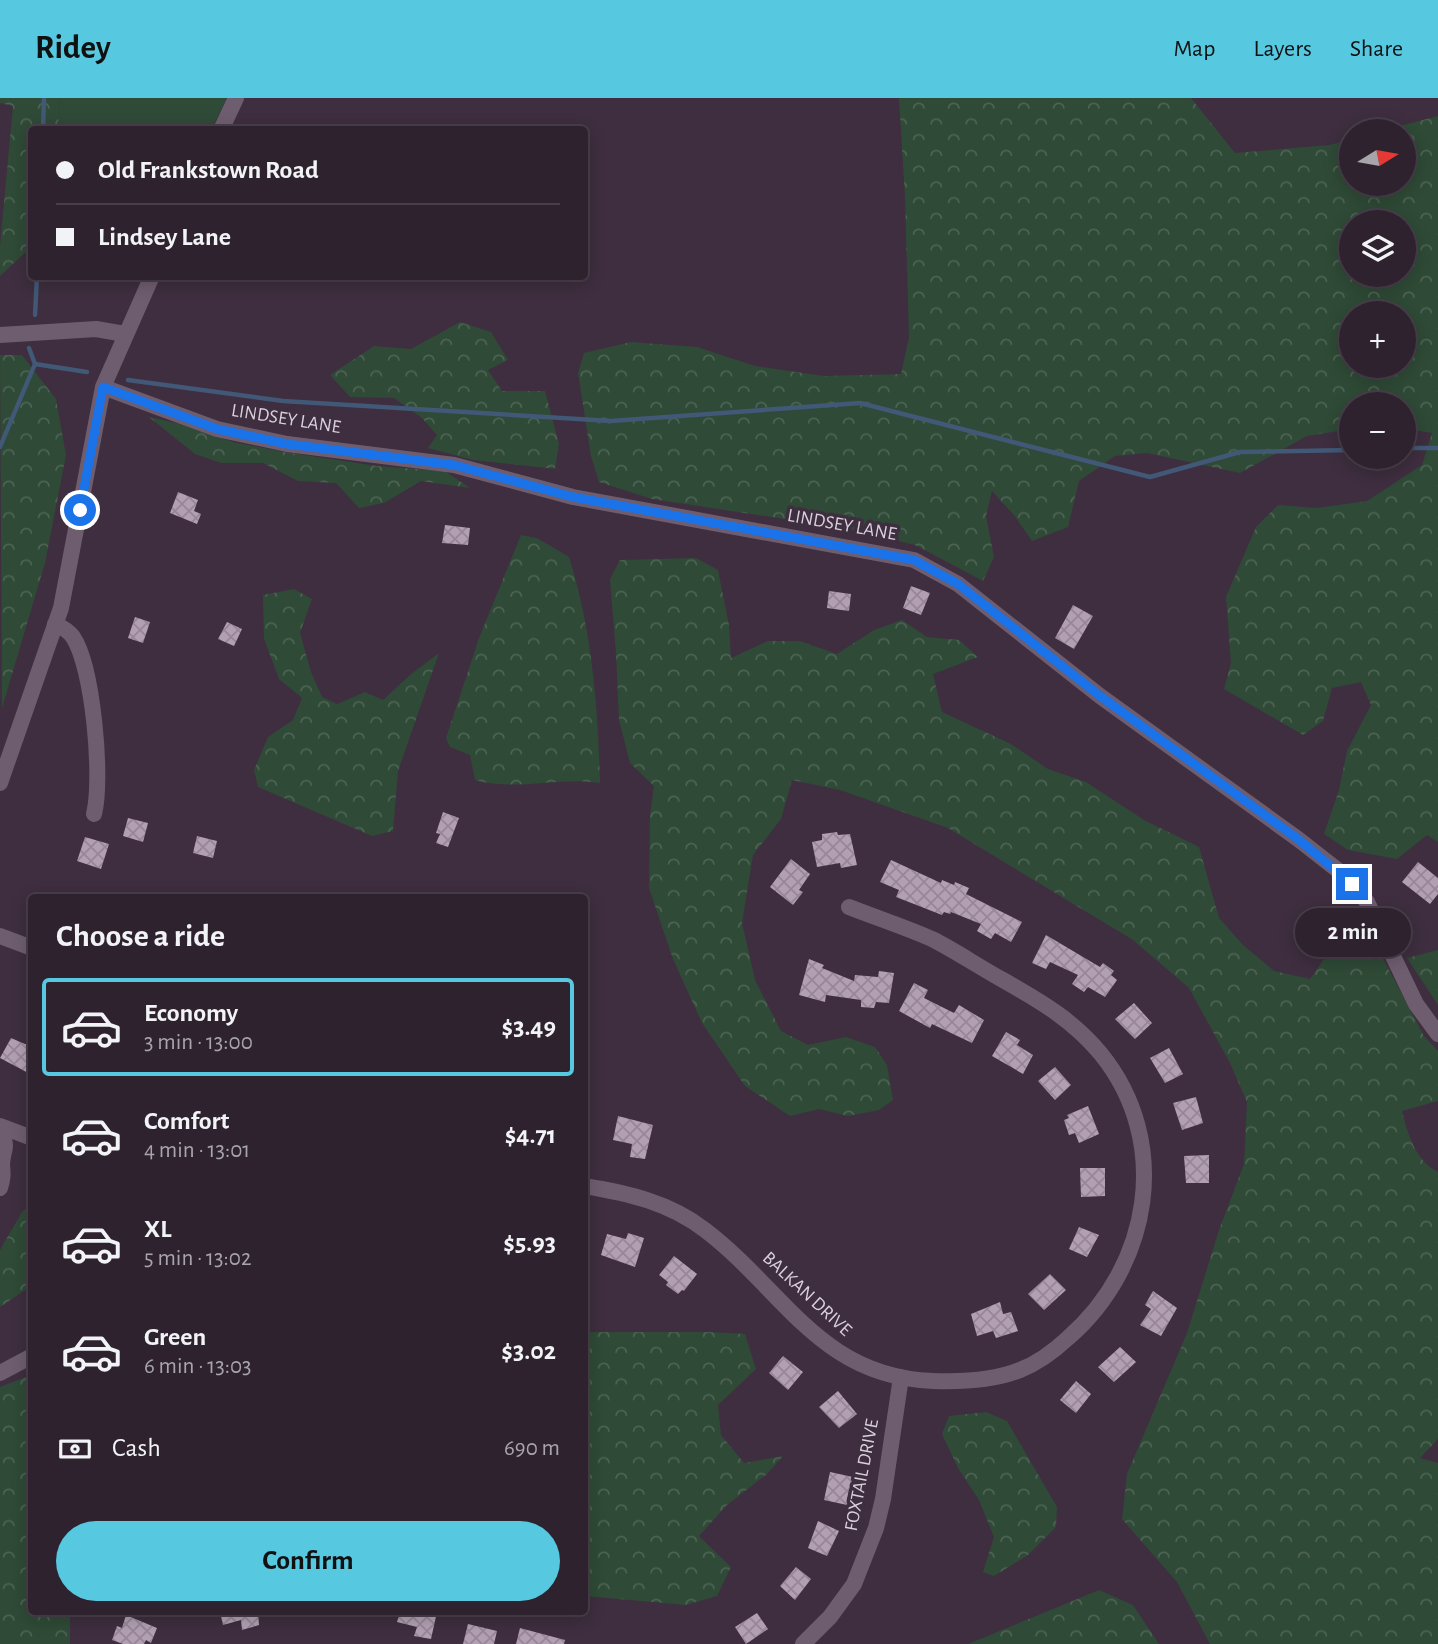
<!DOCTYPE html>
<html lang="en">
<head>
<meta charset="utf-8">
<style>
  body { margin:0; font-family:"Alegreya Sans",sans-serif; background:#362a37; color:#f1f3f6; height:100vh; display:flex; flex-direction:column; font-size:26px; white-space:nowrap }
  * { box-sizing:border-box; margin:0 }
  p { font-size:23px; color:#a7a4aa }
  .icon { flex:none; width:38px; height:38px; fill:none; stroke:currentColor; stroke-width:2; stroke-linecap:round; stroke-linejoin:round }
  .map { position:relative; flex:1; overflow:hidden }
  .details { position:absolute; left:28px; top:796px; width:560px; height:721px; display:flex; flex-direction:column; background:#2e222f; border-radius:7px; box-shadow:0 4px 18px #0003,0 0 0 2px #493f4b }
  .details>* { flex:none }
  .guide { position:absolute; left:28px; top:28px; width:560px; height:154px; border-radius:7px; box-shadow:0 4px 18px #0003,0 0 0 2px #493f4b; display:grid; align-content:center; height:154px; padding:0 28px; background:#2e222f }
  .needle { width:46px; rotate:79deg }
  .tools { position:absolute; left:1339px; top:21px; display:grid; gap:14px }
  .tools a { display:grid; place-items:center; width:77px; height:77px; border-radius:50%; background:#2e222f; box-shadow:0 4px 18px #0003,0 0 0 2px #493f4b; font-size:35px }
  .end { position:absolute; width:32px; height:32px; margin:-16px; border:9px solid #1a73e8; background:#fff; box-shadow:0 0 0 4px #fff }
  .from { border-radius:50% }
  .bubble { position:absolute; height:49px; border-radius:24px; background:#2e222f; box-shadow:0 4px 18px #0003,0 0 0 2px #493f4b; font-size:23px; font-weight:600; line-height:49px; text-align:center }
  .guide b { display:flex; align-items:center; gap:24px; height:66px; font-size:26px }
  .guide b+b { border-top:2px solid #493f4b }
  .guide i { width:18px; height:18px; background:#f1f3f6 }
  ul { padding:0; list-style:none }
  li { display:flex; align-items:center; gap:21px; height:98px; margin:0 14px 10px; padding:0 14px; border:4px solid transparent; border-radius:7px }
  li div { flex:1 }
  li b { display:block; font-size:26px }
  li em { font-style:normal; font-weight:600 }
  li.current { border-color:#56c9e1 }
  li>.icon { width:63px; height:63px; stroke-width:1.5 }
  h2 { padding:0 28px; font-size:32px; line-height:84px }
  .pay { display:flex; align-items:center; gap:18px; height:77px; padding:0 28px; font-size:26px }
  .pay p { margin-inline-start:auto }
  .action { display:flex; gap:14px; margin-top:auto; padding:14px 28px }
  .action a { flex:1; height:80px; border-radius:42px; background:#56c9e1; color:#111; font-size:28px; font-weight:600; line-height:80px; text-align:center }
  header { display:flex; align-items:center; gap:42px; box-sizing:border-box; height:98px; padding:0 35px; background:#56c9e1; color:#111 }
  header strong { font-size:33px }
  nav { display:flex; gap:38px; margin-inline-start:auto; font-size:24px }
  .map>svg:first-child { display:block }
  .grass { fill:#2f4a37 }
  .forest { fill:url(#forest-crowns); fill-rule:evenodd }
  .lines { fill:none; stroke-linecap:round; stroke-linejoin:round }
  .stream { stroke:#415877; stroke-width:4.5 }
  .building { fill:url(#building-cross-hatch) }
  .minor { stroke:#6e5d6f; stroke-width:16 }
  .route { stroke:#1a73e8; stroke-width:9 }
  .labels { text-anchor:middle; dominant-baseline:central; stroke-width:7; stroke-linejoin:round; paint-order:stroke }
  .street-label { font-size:19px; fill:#dad0db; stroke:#3e2e3f }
</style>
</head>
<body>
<header>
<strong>Ridey</strong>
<nav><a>Map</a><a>Layers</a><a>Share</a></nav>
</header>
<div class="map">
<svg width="1438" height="1546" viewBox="0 0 1438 1546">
  <defs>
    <pattern id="forest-crowns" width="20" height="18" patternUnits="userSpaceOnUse" patternTransform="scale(1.75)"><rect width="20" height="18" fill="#2f4a37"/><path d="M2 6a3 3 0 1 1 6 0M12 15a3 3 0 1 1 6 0" fill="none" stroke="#4d6353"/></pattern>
    <pattern id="building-cross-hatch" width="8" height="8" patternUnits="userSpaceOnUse" patternTransform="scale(1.75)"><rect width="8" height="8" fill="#b29fb3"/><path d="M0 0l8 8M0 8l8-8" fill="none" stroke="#968797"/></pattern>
  </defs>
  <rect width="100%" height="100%" fill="#3e2e3f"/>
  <path class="grass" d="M60,0H227L212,31L58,32Z"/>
  <path class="forest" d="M0,0H60L58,31L32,32L31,149L0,178V148L13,8L0,5Z
    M899,0H1191L1235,55L1330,47L1351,41V86H1404V33H1381L1438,18V744L1427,737L1397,761L1348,752L1324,736L1339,692L1347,653L1371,607L1361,584L1332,590L1323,623L1303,637L1224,591L1231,565L1226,499L1256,429L1278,407L1316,410L1367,403L1422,367L1432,335L1404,330V306H1351V331L1307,338L1240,375L1147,355L1115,358L1079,383L1068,429L1032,443L1014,417L992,393L986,418L994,459L983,483L915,447L844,430L652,401L599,384L591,358L578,275L584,255L631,244L697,249L755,268L824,278L901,276L909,239L905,100ZM1404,124V177H1351V124ZM1404,215V268H1351V215Z
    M460,224L491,234L508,262L488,272L502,293H545L559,346L555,371L473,362L428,350L437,337L422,320L394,300L350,299L330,277L374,248L411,251Z
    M0,257H22L56,301L66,357L45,465L2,610Z
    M149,319L185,327L233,344L284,354L377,368L445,373L470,390L421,383L384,405L359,410L336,385L298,383L263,365H221L195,356Z
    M521,437L537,440L569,459C592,532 598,608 600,685C558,678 516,694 475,682L470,657L450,649L446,640L479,540Z
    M696,460L718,472L729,527L731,560L768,543H800L837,556L874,532L902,522L927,539L959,542L978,559L933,576L942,614L1011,646L1048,671L1086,684L1144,722L1199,749L1219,820L1243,847L1274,873L1310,881L1329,854L1343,823L1364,818L1366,828L1424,938L1438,953V1003L1402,1013C1408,1036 1415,1062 1438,1074V1341L1420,1360L1438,1365V1546H1210L1177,1484L1122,1421L1127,1376L1187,1235L1219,1132L1244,1066L1247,1004L1230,965L1189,890L1133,842L948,730L840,692L792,682L781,721L753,757L742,825L755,882L781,933L808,947L846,939L875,949L887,967L893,1002L879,1012L848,1018L819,1011L790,1018L745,988L702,925L673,861L649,790L650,717L654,688L630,665L619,622L616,555L610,481L620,462Z
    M294,491L312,501L300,535L311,574L322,599L337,606L365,594L383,602L410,577L439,555L398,673L393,733L372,738L258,689L254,672L268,639L293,622L302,600L279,581L264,541L263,497Z
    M1438,852V907L1407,860Z
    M31,1106V1188L0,1209V1152L22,1114Z
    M584,1234H710L745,1236L756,1271L718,1307L721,1337L744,1365L783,1358L767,1376L727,1407L699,1438L731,1469L717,1498L686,1507L585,1498Z
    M31,1277L32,1514H70V1546H0V1289Z
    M986,1314L1007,1323L1057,1409L1056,1429L1028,1457L994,1478L983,1474L994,1439L979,1402L958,1370L942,1336L949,1318Z
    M1099,1492L1133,1507L1159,1546H968Z"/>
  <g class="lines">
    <path class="stream" d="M43,32L44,0
      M35,217L37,178
      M35,266L87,274
      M128,282L283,303L611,323L860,305L1150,379L1240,354L1351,352
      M0,349L35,266L29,250
      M1404,350H1438"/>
  </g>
  <path class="building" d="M178,394L198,402L194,413L201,416L197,426L170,415Z
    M445,427L470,430L468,447L442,445Z
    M911,488L930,495L921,517L903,510Z
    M829,493L851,496L849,513L827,510Z
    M1073,507L1093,518L1074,551L1055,540Z
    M135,519L150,524L143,545L128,540Z
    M227,524L242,531L234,548L218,541Z
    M443,714L459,720L448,749L436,745L440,736L436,735Z
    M128,720L148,725L143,744L123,738Z
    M837,734L838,737L850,736L857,767L841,770L840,765L817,769L812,744L822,742V736Z
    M197,738L217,743L213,760L193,755Z
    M85,739L109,746L101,771L77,763Z
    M791,761L810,776L799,792L803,794L793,807L770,789Z
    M891,762L941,785L942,782L954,787L955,784L969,790L966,796L1022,824L1011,844L995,835L991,841L977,833L981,826L951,814L950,816L944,814L942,817L896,799L899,792L880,784Z
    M1418,764L1438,780V796L1430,806L1402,784Z
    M1046,837L1100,869L1103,865L1114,873L1111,877L1117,882L1105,899L1088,889L1084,894L1072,886L1078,877L1050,864L1046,871L1032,865Z
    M809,861L824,867L822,870L854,883L855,877L878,879L879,873L894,875L889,905L876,904L874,910L861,909V902L826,897L825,904L799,897Z
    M914,885L928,892L924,900L954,915L959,907L984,922L972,945L932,926L930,930L899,913Z
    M1134,905L1152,925L1135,941L1115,921Z
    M1006,934L1020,942L1017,947L1033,957L1023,976L992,958Z
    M11,940L32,949V977L0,960Z
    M1169,950L1183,976L1165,985L1150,960Z
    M1055,969L1071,987L1055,1002L1038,983Z
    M1196,999L1203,1025L1182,1032L1173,1005Z
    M1088,1008L1099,1036L1079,1045L1075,1035L1069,1037L1064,1022L1069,1020L1067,1017Z
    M618,1018L653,1027L645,1061L630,1059L632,1046L613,1042Z
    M1209,1057V1085H1186L1184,1058Z
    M1080,1070H1105V1098L1081,1099Z
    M1079,1129L1099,1137L1087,1159L1069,1151Z
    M628,1135L644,1140L635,1169L601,1157L607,1136L626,1141Z
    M674,1158L697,1176L684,1193L682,1192L678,1196L666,1187L668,1184L659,1177Z
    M1050,1176L1066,1192L1044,1212L1028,1196Z
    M1153,1193L1177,1210L1161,1238L1140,1227L1151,1211L1145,1207Z
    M1000,1204L1003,1216L1011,1214L1018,1233L996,1240L993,1233L977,1238L971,1216Z
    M1120,1249L1136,1264L1114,1284L1098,1269Z
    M783,1258L803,1274L788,1292L769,1275Z
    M1076,1283L1091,1296L1076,1315L1060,1302Z
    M838,1293L857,1316L839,1330L819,1309Z
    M830,1374L853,1379L847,1407L824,1402Z
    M818,1423L839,1433L827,1458L808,1450Z
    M796,1469L811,1481L795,1502L780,1488Z
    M220,1514H258L259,1527L242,1532L241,1522L223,1527Z
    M400,1514H437L431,1541L414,1538L417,1529L397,1524Z
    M757,1515L768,1531L746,1546L735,1529Z
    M126,1517L157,1530L151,1545L146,1542L144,1546H123L112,1542L117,1528L122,1530Z
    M468,1526L497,1533L494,1546H463Z
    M520,1530L565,1542L564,1546H516Z"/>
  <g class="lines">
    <path class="minor" d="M221,32L236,0
      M0,237L96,231L125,236
      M103,289L217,331L287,346L454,367L573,399L914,462L958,486L1100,598L1298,741L1344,777L1367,804L1416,906L1438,936
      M55,526C62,529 68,532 73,539C93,569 103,680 94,716
      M0,685L61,510L103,289L152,178
      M0,838L32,850
      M0,1028L32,1040
      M0,1033C10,1051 2,1052 2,1067C3,1076 3,1081 0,1090
      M584,1088C627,1095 669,1104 705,1132C784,1192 820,1279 933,1283C961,1284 993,1283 1020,1272C1038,1265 1054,1253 1068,1240C1151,1168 1172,1044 1101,956C1073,922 1040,903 1003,882C979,869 956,853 932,841C905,829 877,820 849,809
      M0,1275L32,1258
      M803,1546L830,1519L854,1486L876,1430L883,1401L901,1279"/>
  </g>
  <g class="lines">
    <path class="route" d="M80,412L103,289L217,331L287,346L454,367L573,399L914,462L958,486L1100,598L1298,741L1352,786"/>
  </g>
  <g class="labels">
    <g class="street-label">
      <text transform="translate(286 321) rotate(9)">LINDSEY LANE</text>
      <text transform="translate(842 427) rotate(10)">LINDSEY LANE</text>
      <text transform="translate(807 1196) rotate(43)">BALKAN DRIVE</text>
      <text transform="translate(862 1377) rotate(-79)">FOXTAIL DRIVE</text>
    </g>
  </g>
</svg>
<div class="tools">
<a><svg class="needle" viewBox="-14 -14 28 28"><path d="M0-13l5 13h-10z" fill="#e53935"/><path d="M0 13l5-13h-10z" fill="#a7a4aa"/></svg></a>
<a><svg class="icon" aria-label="layers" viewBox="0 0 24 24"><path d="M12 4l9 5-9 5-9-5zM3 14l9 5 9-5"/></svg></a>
<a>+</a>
<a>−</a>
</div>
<i class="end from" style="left:80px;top:412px"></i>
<i class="end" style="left:1352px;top:786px"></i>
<div class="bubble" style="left:1295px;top:810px;width:116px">2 min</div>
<div class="guide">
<b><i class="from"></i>Old Frankstown Road</b>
<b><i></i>Lindsey Lane</b>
</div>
<section class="details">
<h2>Choose a ride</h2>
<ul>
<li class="current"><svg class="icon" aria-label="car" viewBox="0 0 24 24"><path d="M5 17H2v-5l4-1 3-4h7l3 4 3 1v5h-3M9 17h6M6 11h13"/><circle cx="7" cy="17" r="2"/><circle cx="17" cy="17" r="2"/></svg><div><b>Economy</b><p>3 min · 13:00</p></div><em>$3.49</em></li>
<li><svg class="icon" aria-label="car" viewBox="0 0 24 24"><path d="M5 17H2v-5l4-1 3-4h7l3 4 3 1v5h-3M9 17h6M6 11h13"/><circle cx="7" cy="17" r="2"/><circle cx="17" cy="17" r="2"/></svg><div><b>Comfort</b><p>4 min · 13:01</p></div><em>$4.71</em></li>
<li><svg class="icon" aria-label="car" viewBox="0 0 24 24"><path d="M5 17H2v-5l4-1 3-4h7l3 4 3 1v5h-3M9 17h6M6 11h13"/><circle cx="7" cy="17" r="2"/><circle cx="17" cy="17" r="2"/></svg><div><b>XL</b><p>5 min · 13:02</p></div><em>$5.93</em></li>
<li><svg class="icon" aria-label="car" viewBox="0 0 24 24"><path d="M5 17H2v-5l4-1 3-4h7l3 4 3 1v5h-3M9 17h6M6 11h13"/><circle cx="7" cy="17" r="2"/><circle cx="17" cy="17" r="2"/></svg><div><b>Green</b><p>6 min · 13:03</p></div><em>$3.02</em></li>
</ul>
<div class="pay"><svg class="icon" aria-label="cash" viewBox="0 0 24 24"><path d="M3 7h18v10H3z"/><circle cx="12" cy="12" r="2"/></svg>Cash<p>690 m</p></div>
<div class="action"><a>Confirm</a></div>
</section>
</div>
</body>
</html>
